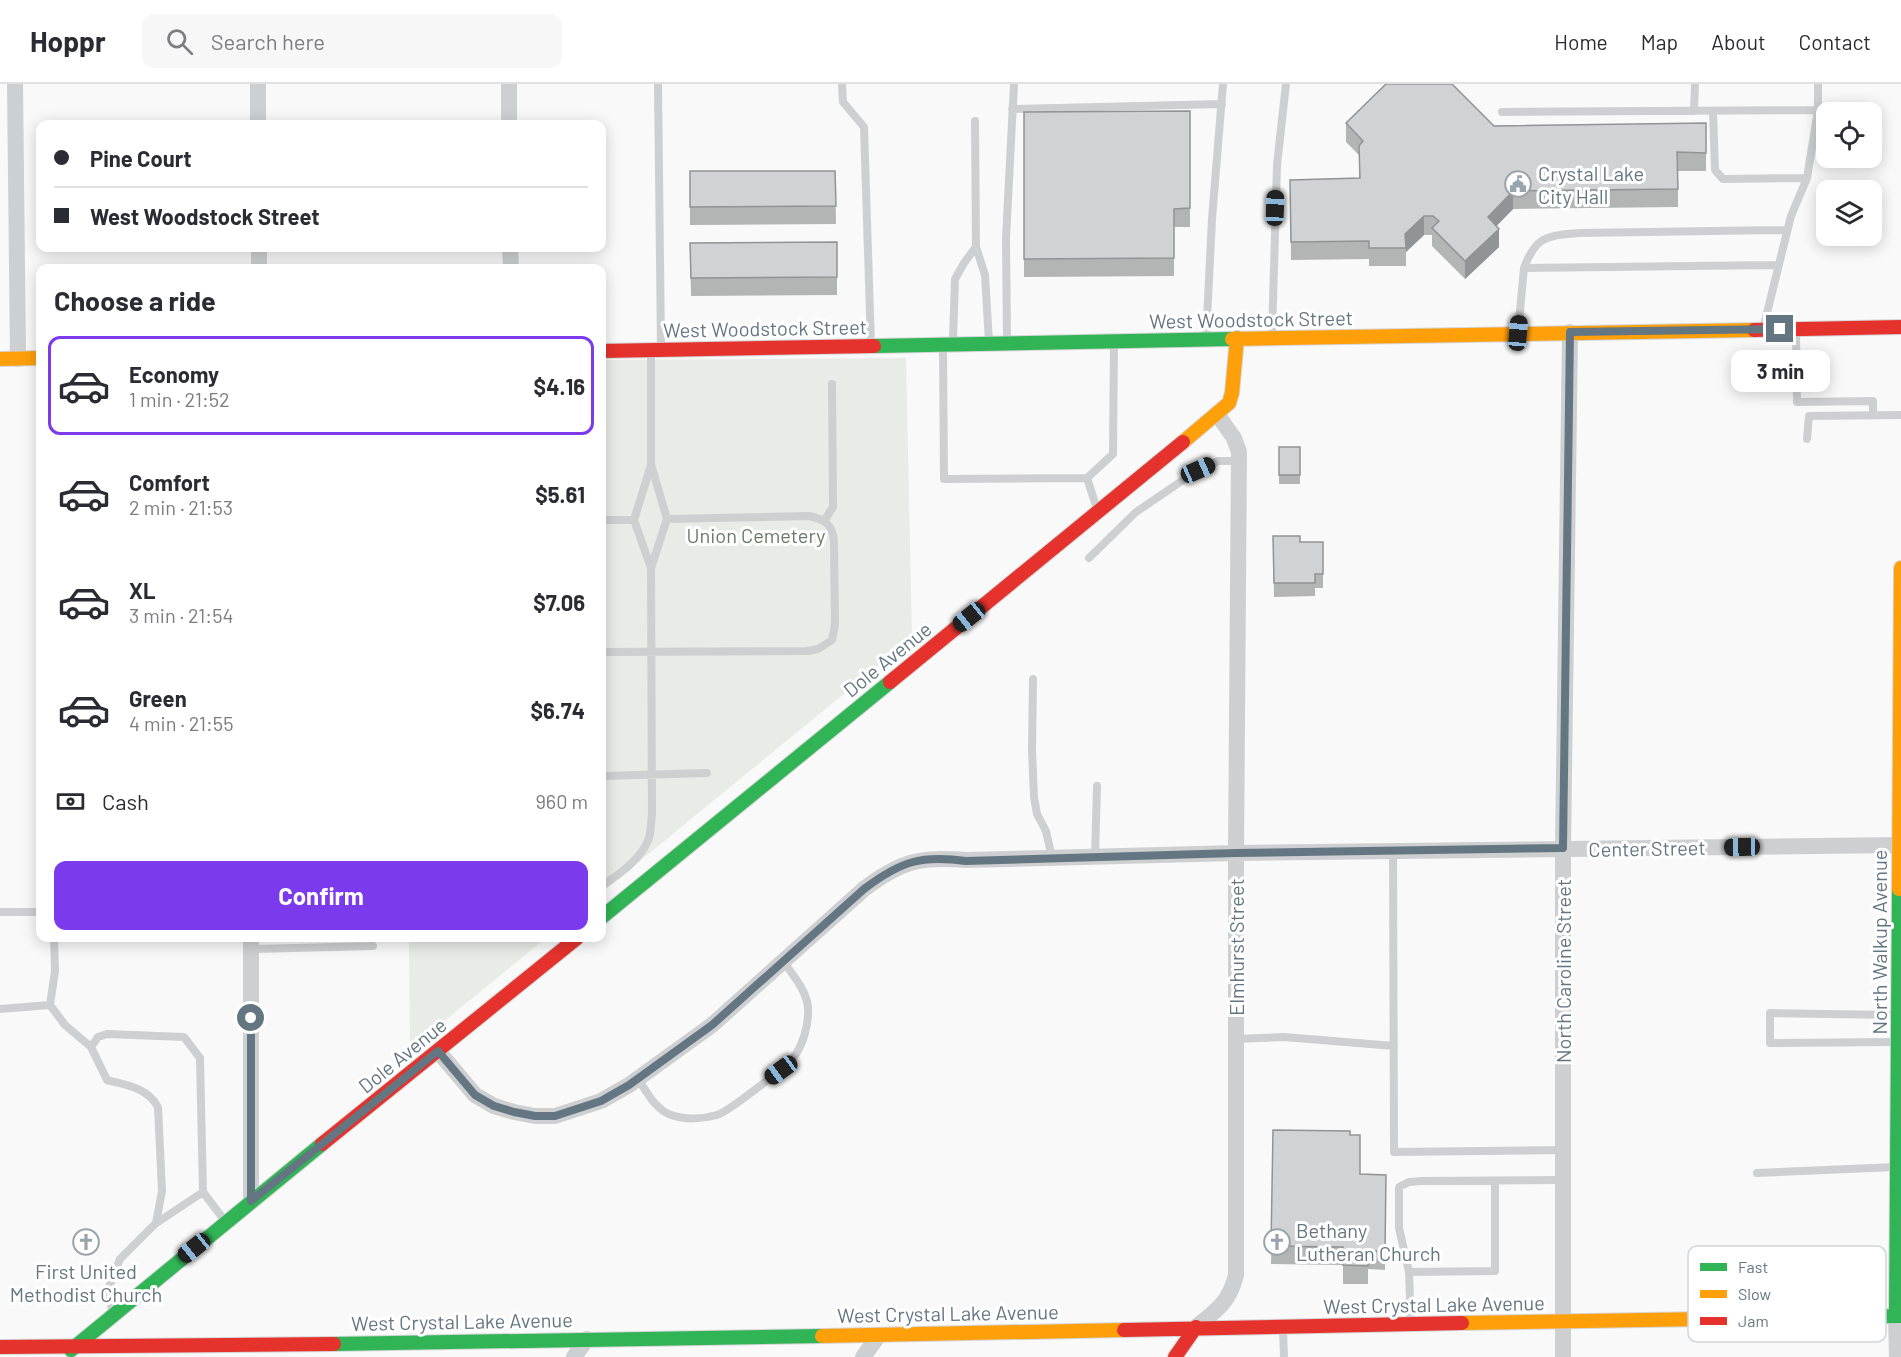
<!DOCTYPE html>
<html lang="en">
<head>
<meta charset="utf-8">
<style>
  body { margin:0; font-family:Barlow,sans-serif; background:#f7f7f7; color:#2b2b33; height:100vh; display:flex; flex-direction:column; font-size:22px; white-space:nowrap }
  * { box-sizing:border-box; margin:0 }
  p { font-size:20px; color:#7c7c81 }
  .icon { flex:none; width:33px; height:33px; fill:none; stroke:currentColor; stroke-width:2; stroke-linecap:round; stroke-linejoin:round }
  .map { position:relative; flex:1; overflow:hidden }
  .sheet { position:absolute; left:36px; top:180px; width:570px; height:678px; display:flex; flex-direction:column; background:#fff; border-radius:12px; box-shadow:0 3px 15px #0003 }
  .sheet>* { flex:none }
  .banner { position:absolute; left:36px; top:36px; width:570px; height:132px; border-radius:12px; box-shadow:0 3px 15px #0003; display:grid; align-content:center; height:132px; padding:0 18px; background:#fff }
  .controls { position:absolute; left:1816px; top:18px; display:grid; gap:12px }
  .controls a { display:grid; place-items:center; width:66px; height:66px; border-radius:12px; background:#fff; box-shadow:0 3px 15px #0003; font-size:30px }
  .end { position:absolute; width:27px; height:27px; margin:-14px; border:8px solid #657683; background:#fff; box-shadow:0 0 0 3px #fff }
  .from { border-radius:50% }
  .bubble { position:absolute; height:42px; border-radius:12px; background:#fff; box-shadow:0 3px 15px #0003; font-size:20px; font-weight:700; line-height:42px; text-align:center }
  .car { position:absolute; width:18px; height:36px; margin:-18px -9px; border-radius:8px; box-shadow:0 0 4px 2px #0007; background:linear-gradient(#222 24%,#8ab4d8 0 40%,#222 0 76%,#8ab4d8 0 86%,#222 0) }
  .banner b { display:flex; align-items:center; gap:21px; height:57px; font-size:22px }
  .banner b+b { border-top:2px solid #e1e1e2 }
  .banner i { width:15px; height:15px; background:#2b2b33 }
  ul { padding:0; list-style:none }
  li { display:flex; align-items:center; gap:18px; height:99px; margin:0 12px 9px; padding:0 6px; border:3px solid transparent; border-radius:12px }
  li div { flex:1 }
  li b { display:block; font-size:22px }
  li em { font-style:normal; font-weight:700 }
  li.active { border-color:#7c3aed }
  li>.icon { width:54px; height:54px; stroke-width:1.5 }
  h2 { padding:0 18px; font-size:27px; line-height:72px }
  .pay { display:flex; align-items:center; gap:15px; height:66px; padding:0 18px; font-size:22px }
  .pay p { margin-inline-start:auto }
  .action { display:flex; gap:12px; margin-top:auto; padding:12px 18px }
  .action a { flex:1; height:69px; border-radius:12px; background:#7c3aed; color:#fff; font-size:24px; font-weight:700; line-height:69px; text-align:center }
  header { display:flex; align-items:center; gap:36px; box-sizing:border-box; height:84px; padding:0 30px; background:#fff; border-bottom:2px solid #e1e1e2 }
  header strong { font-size:28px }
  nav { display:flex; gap:33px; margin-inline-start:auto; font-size:21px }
  .search { width:420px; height:54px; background:#f7f7f7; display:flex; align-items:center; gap:15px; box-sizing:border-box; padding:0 21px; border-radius:12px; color:#7c7c81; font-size:22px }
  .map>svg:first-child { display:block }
  .green { fill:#e8ebe6 }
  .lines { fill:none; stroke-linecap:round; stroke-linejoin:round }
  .fast-casing { stroke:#d5d6d7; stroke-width:16 }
  .slow-casing { stroke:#d5d6d7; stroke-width:16 }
  .jam-casing { stroke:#d5d6d7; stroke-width:16 }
  .lane { stroke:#cecfd0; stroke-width:8 }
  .street { stroke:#cecfd0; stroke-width:16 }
  .fast { stroke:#30b455; stroke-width:14 }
  .slow { stroke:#ff9f0a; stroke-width:14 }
  .jam { stroke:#e5322d; stroke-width:14 }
  .wall { fill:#b3b5b5 }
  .shaded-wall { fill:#929394 }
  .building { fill:#d0d2d3; stroke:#929394; stroke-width:1.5 }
  .route { stroke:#657683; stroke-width:8 }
  .labels { text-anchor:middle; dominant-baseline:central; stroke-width:6; stroke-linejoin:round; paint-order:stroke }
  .poi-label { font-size:20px; fill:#657683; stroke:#fff; text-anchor:start }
  .street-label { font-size:20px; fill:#657683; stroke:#fff }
  .park-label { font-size:20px; fill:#687a64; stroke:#fff }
  .key { fill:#fff; stroke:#d1d6da; stroke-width:1.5 }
  .key-label { font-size:16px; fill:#657683 }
</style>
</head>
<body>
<header>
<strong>Hoppr</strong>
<div class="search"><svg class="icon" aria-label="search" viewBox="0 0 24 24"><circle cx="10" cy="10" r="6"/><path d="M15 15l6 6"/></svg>Search here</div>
<nav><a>Home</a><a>Map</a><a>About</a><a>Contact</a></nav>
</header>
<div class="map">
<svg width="1901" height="1273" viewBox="0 0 1901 1273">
  <rect width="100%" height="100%" fill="#f9f9f9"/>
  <path class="green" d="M906,274L912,554L602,808V276Z
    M409,854H546L410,965Z"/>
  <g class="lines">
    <g class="fast-casing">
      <path id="fast" d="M874,262L1232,255
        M602,833L890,598
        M1896,1232L1899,805
        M1818,1233L1901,1232
        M334,1260L822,1252
        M71,1266L322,1060"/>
    </g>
    <g class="slow-casing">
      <path id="slow" d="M1232,255L1754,246
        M0,275L40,274
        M1183,358L1229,319L1232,309L1237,254
        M1899,805L1901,484
        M1462,1239L1818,1233
        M822,1252L1124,1246"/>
    </g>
    <g class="jam-casing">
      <path id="jam" d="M1754,246L1901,243
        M602,267L874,262
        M890,598L1183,358
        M322,1060L577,854
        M1124,1246L1462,1239
        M0,1263L334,1260
        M1175,1273L1196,1243"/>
    </g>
    <path class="lane" d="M658,0L661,264
      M842,0L843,18L864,43L871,261
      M1012,25L1222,20
      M1694,27L1695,0
      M1713,27L1715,86L1723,95L1807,94
      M1502,28L1818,26
      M975,37L976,163
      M1524,184C1536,151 1548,152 1579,149L1787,146
      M1763,245L1791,132L1807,94L1818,26V0
      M1518,248L1524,184L1777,181
      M1796,248L1797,318L1873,317V331
      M1272,253L1277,81L1286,0
      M1206,255L1212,135L1223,0
      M953,257L955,195L964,179L976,163L985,191L989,258
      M1007,257L1006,154L1014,0
      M943,262L944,395L1087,394L1097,425
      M1807,355L1809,332L1901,331
      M1087,394L1113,370L1114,259
      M602,436H634
      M824,437L833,423L832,300
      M1089,474L1136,428L1198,386L1218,377H1239
      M651,484L634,436L651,381
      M602,568L807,567L818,565L832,556L835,541L834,458C833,441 825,435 809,432L667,435
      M1033,595L1032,667L1034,713L1037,730L1046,747L1052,774
      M602,692L707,689
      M1393,767L1394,1068L1562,1066
      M1095,773L1097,702
      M602,802C618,791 642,775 649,754C651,747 651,738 652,730L651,484L667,435L651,380V267
      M0,828H40
      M54,854L55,887L50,921L65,941L91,963L107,996C127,1001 148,1004 158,1023L162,1107L156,1139
      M251,865L373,862
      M0,925L50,921
      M1236,955L1284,953L1394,962
      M1897,958L1770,959V929L1897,931
      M91,963L98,953L107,950L184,953L200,974L203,1108L225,1137
      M638,995C647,1008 655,1025 671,1031C685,1036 703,1035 717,1031C729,1027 789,981 796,970C803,959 808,942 808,930C810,910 794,893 783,877
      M1757,1089L1896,1083
      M1409,1188L1495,1187V1097
      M112,1227L109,1203L120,1175L155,1140L203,1108
      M1411,1239L1409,1188L1399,1144V1103L1409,1098L1422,1097L1562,1096
      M1283,1245L1284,1273"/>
    <path class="street" d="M15,0L18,275
      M258,0V40
      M509,0V40
      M259,164V184
      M510,164L511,184
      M251,854V1117
      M438,967L475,1011L494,1022L514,1028L535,1032H555L601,1017L629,1001L712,941L864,805C901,777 921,772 966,776L1236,769L1899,761
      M1196,1243C1217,1226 1229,1219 1236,1191V769L1239,368L1234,354L1217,330
      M574,1273L587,1255
      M863,1273L879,1251
      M1563,1273V764L1570,248
      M1897,1273L1896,1232L1901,1225"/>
    <use href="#fast" class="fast"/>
    <use href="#slow" class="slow"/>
    <use href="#jam" class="jam"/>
  </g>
  <path class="wall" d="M1190,27V143H1174V192L1024,193V28Z
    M1346,39L1494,42L1706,39V87H1678V123L1513,125L1496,142L1499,163L1465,195L1432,162V151H1424L1406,168V182H1369V175L1291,176L1290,96L1359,94V71L1346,58Z
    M690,87H835L836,140L690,141Z
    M837,158V211L691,212L690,159Z
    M1279,363H1300V400H1279Z
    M1273,452L1300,458H1323V504H1315V512L1274,513Z
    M1273,1046L1350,1051L1360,1090L1386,1091L1385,1186L1368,1185V1200H1343V1181L1271,1180Z"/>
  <path class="shaded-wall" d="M1513,107V125L1488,151V133Z
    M1424,132V151L1406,168L1405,150Z
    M1499,145V163L1465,195V177Z"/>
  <path class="building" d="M1386,0H1452L1494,42L1706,39V69L1677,68L1678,105L1513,107L1488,133L1499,145L1465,177L1432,144L1439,137L1433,132H1424L1405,150L1406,164H1369V157L1291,158L1290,96L1360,94L1359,62L1363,57L1346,39Z
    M1190,27V124L1174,125V174L1024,175V28Z
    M690,87H835L836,122L690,123Z
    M837,158V193L691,194L690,159Z
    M1279,363H1300V391H1279Z
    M1273,452H1300V458H1323V490H1315V499H1274Z
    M1273,1046L1350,1047V1051H1360V1090L1386,1091L1385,1167H1368V1182L1343,1181V1163L1271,1162Z"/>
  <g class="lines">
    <path class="route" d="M251,934V1117L438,967L475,1011L494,1022L514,1028L535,1032H555L601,1017L629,1001L712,941L864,805C901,777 921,771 966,777L1236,769L1563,764L1570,248L1780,245"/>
  </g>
  <defs>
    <g id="civic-ring" transform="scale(1.35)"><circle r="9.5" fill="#fff" stroke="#99a4ac" stroke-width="1.5"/><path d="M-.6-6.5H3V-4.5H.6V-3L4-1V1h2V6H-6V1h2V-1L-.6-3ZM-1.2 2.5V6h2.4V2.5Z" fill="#99a4ac"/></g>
    <g id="church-ring" transform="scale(1.35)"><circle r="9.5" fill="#fff" stroke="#99a4ac" stroke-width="1.5"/><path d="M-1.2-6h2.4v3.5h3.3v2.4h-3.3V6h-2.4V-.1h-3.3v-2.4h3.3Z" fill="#99a4ac"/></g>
  </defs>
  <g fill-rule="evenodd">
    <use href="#civic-ring" x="1518" y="100"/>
    <use href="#church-ring" x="86" y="1158"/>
    <use href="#church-ring" x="1277" y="1158"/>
  </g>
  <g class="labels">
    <g class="poi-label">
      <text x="1538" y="89">Crystal Lake<tspan x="1538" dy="23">City Hall</tspan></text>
      <text x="1296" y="1146">Bethany<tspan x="1296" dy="23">Lutheran Church</tspan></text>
      <text x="86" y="1187" text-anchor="middle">First United<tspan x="86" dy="23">Methodist Church</tspan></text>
    </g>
    <g class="street-label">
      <text transform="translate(1251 235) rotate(-1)">West Woodstock Street</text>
      <text transform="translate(765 244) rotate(-1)">West Woodstock Street</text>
      <text transform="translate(887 575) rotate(-39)">Dole Avenue</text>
      <text transform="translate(1647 764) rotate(-1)">Center Street</text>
      <text transform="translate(1879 858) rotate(-90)">North Walkup Avenue</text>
      <text transform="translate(1236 863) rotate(-90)">Elmhurst Street</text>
      <text transform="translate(1563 887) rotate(-90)">North Caroline Street</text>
      <text transform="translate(402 971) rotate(-39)">Dole Avenue</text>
      <text transform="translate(1434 1220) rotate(-1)">West Crystal Lake Avenue</text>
      <text transform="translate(948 1229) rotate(-1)">West Crystal Lake Avenue</text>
      <text transform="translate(462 1237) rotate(-1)">West Crystal Lake Avenue</text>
    </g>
    <g class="park-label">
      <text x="756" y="451">Union Cemetery</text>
    </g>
  </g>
  <rect x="1688" y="1162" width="198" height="96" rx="9" class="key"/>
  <rect x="1700" y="1179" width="27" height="8" fill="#30b455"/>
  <rect x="1700" y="1206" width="27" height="8" fill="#ff9f0a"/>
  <rect x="1700" y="1233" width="27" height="8" fill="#e5322d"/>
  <g class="key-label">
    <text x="1738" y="1189">Fast</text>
    <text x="1738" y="1216">Slow</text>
    <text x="1738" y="1243">Jam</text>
  </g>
</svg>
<div class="controls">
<a><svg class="icon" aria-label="locate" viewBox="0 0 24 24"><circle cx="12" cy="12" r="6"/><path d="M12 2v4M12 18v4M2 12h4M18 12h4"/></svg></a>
<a><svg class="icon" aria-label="layers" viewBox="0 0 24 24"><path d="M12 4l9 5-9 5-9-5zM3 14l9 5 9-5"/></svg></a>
</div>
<i class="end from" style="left:251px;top:934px"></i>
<i class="end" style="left:1780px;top:245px"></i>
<div class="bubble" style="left:1731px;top:266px;width:99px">3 min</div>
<i class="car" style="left:1275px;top:124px;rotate:2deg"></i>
<i class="car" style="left:1518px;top:249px;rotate:5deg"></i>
<i class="car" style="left:1198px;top:386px;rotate:66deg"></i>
<i class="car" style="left:969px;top:533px;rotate:231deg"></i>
<i class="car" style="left:1742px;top:763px;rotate:269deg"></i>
<i class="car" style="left:781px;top:986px;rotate:234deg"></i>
<i class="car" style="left:194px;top:1164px;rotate:231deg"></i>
<div class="banner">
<b><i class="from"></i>Pine Court</b>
<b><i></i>West Woodstock Street</b>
</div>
<section class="sheet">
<h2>Choose a ride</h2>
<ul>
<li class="active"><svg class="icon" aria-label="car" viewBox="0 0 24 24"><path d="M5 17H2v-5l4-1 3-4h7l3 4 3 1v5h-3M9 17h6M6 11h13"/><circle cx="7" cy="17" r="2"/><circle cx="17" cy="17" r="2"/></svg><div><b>Economy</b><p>1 min · 21:52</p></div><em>$4.16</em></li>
<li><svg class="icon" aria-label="car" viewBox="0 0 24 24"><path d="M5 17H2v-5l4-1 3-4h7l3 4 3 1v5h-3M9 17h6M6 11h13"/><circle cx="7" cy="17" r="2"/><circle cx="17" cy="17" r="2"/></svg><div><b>Comfort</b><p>2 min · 21:53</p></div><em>$5.61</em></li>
<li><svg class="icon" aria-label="car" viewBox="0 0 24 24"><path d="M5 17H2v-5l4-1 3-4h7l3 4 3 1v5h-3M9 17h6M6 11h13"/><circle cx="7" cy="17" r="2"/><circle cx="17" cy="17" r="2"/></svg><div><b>XL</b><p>3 min · 21:54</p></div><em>$7.06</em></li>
<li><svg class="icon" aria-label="car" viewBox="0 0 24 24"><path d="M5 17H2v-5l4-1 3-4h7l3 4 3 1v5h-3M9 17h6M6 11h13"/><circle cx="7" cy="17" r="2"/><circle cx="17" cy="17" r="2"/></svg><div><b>Green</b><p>4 min · 21:55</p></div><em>$6.74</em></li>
</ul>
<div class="pay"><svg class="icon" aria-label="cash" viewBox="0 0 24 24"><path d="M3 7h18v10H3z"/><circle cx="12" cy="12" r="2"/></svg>Cash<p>960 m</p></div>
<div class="action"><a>Confirm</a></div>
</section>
</div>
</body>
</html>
